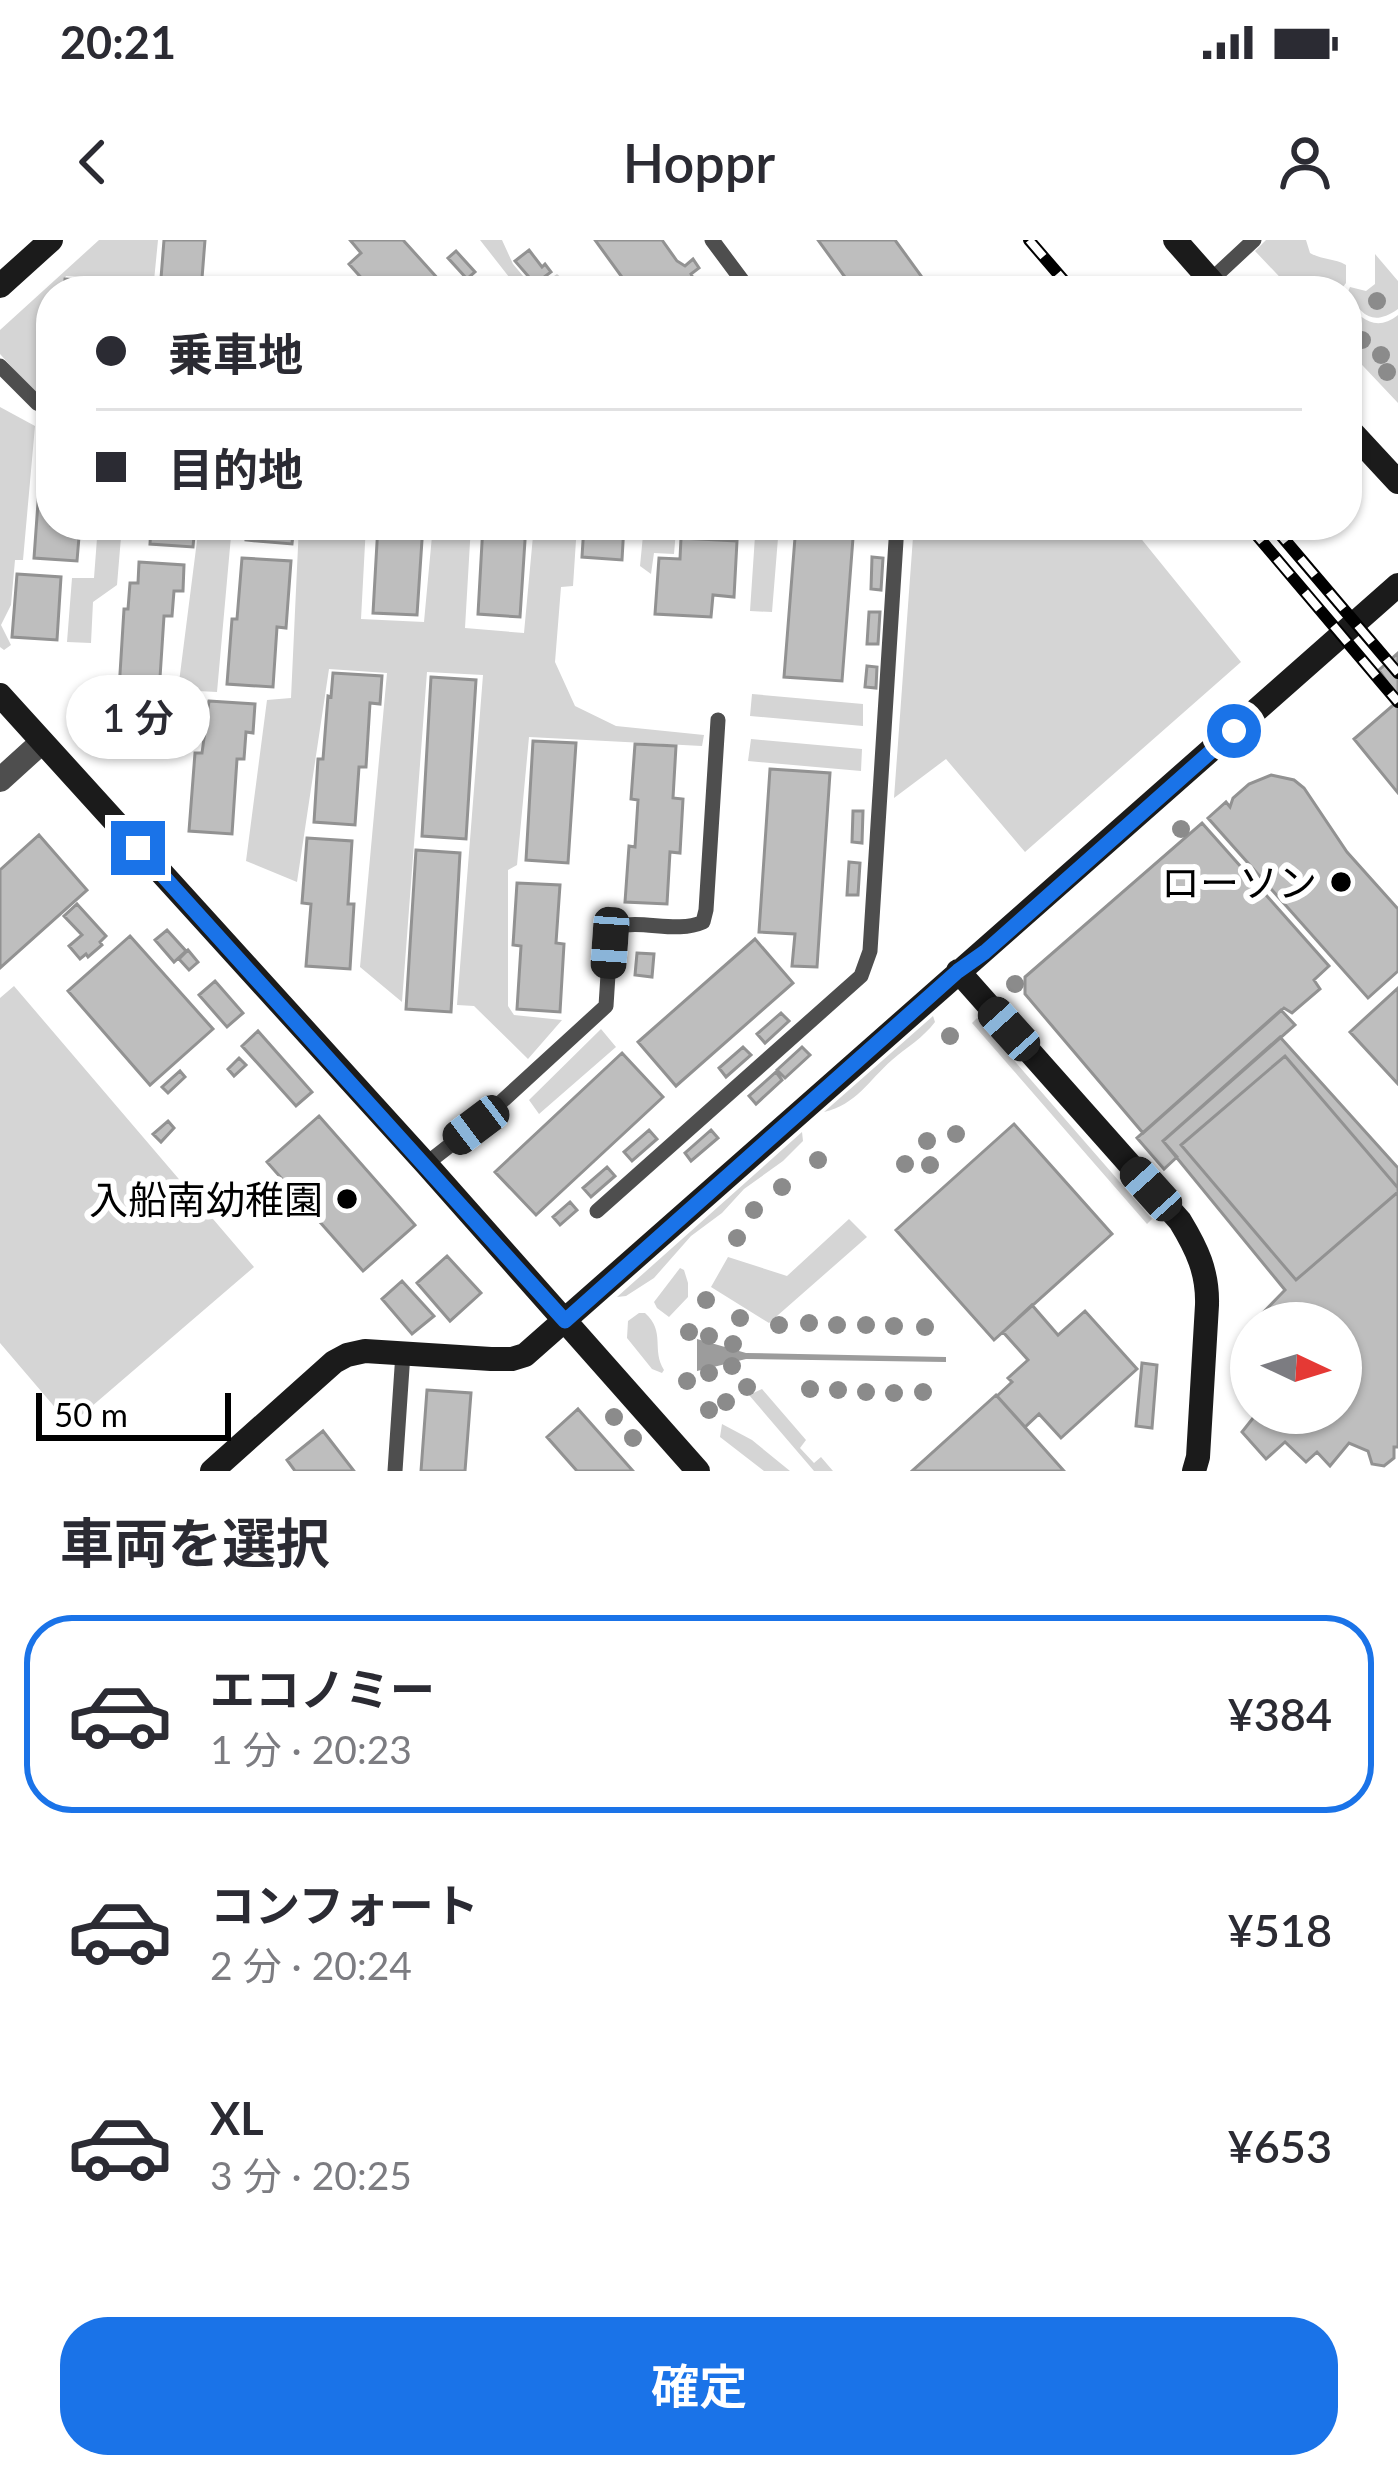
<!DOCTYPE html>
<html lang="ja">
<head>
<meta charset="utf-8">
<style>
  body { margin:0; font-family:Lato,"Noto Sans JP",sans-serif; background:#f2f2f3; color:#2b2b33; height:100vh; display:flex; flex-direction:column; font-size:45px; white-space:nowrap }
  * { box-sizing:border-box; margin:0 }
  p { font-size:39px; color:#7c7c81 }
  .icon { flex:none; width:66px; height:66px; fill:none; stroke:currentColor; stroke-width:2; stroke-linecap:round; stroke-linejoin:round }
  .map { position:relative; height:1231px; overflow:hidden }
  .panel { display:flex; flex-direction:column; background:#fff; flex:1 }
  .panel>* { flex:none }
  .hud { position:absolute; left:36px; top:36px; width:1326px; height:264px; border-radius:48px; box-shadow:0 3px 9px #0004; display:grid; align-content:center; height:264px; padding:0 60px; background:#fff }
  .needle { width:78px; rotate:94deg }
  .buttons { position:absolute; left:1230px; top:1062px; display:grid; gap:24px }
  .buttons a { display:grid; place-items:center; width:132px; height:132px; border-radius:50%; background:#fff; box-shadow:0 3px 9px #0004; font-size:60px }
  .scale { position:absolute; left:36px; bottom:30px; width:195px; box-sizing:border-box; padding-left:12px; border:6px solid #000; border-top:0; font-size:33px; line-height:42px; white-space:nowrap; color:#000; -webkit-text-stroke:9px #fff; paint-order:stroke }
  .end { position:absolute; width:54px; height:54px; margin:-27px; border:15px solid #1a73e8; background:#fff; box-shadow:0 0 0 6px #fff }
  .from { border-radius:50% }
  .bubble { position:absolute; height:84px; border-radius:42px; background:#fff; box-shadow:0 3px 9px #0004; font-size:39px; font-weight:600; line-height:84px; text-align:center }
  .car { position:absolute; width:36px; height:72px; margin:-36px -18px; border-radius:15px; box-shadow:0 0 9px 3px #0007; background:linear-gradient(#222 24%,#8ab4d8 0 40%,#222 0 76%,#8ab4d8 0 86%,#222 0) }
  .hud b { display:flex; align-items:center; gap:42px; height:114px; font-size:45px }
  .hud b+b { border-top:3px solid #e1e1e2 }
  .hud i { width:30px; height:30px; background:#2b2b33 }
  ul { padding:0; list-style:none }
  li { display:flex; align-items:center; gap:36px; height:198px; margin:0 24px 18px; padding:0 36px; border:6px solid transparent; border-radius:48px }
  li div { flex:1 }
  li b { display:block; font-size:45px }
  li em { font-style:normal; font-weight:600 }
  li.current { border-color:#1a73e8 }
  li>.icon { width:108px; height:108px; stroke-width:1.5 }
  h2 { padding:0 60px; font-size:54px; line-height:144px }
  .primary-button { display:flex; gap:24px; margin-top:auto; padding:24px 60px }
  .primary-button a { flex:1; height:138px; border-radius:48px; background:#1a73e8; color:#fff; font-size:48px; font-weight:600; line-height:138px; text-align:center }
  .status { display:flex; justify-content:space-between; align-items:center; height:84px; padding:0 60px; background:#fff; direction:ltr }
  .status svg { height:33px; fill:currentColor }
  header { display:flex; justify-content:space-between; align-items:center; height:156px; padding:0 60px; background:#fff; font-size:54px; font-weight:600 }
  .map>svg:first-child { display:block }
  .green { fill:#d5d5d5 }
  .water { fill:#9c9c9c }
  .building { fill:#bebebe; stroke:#929292; stroke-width:3 }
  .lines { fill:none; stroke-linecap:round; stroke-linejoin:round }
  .lane { stroke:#4e4e4e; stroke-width:15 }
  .street { stroke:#4e4e4e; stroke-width:24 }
  .secondary { stroke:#1b1b1b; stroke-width:24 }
  .rail-casing { stroke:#000; stroke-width:12 }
  .rail { stroke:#fff; stroke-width:8; stroke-dasharray:22; stroke-linecap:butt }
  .tree { fill:#8b8b8b }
  .route { stroke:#1a73e8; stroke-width:15 }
  .poi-dot { fill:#000; stroke:#fff; stroke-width:4.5 }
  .labels { text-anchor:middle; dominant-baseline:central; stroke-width:12; stroke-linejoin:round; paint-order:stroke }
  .poi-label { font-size:39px; fill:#000; stroke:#fff; text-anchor:end }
</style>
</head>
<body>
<div class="status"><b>20:21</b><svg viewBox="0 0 49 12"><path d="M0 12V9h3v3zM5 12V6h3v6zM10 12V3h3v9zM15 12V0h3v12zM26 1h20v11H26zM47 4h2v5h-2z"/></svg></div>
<header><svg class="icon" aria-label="back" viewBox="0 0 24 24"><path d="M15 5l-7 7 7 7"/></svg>Hoppr<svg class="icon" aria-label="person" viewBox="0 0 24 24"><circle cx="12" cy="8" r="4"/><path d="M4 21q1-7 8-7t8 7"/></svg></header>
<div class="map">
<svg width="1398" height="1231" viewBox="0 0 1398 1231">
  <rect width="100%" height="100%" fill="#fff"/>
  <path class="green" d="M99,0H158L153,51H124V39L66,36L58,51H51V70L45,71L40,144L44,149H51V160L35,153L0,114V90Z
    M480,0H502L513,24L534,49L557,34L577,51H520Z
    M1266,0H1306L1310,13C1322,20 1334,18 1346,25V43L1343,47C1319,31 1314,36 1293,51L1255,11Z
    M1375,14L1398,41V69C1372,87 1363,75 1347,54L1350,47L1366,51L1375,44Z
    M1347,62C1361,80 1377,92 1398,75V163L1347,109Z
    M0,167L35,186L23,320H15L11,365L1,385L11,405L4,410L0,407Z
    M98,285H122L117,345L93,362L91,403L67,402L72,338H94Z
    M199,285H232L217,452L178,450Z
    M299,285H366L361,379L424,382L433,285H471L465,388L524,393L534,285H577L573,346L561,347L555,422L575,466L616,486L704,495L702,506L529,497L517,625L508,630V766L514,775L562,780L528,819L474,766L457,765L483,435L427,432L402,762L360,727L387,433L329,429L297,642L246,621L267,460L291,458Z
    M644,285H671L676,290L674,314L654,313L651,334L640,326Z
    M926,285H1130L1241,422L1025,612L946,519L894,558L913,297Z
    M755,296L778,298L772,372L750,371Z
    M752,454L863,464V486L750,476Z
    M751,499L862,509L861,531L748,521Z
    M14,746L254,1027L70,1185L0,1103V758Z
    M933,776L935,782C923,798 907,807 892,820C869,840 856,865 824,872Z
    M977,778L1152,979L1147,984L972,783Z
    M601,789L616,807L539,874L529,860Z
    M802,892L803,901L783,921L744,949L722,973L691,996L654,1038L626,1056L617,1057Z
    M849,979L867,997L769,1083L711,1047L728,1017L787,1036Z
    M680,1028L684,1030L688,1043V1057L669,1077L657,1068L654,1062Z
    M639,1073H645C666,1092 651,1110 664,1130L662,1133L652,1129L627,1098L628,1081Z
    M762,1149L806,1200L800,1208L814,1223L821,1217L833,1231H814L749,1155Z
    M722,1184L752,1200L790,1231H764L720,1197Z"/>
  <path class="water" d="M697,1099L746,1113L946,1117V1122L746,1119L697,1131Z"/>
  <path class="building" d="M164,0H205L201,51H160Z
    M350,0H403L449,51H373L349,24L361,13Z
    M595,0H662L677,21L685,26L693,19L699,28L691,34L699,51H632Z
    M818,0H895L932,51H855Z
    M529,10L542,27L545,24L551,32L535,44L515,21Z
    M456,11L475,32L467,39L448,18Z
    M65,39L108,42V51H64Z
    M49,88L51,89V145H45Z
    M43,193L51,194V285H80L77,321L34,318Z
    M151,285H195L193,307L150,304Z
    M247,285H294L292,304L246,300Z
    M378,285H423L417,375L373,373Z
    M483,285H526L520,377L478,374Z
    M584,285H624L622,320L582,317Z
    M796,285H854L842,441L784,437Z
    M681,298L737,301L734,357L713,355L711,377L655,374L659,318L680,319Z
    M872,317L883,318L881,350L871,349Z
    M242,318L291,321L286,388L277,387L273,447L227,444L232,379H237Z
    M139,322L184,325L183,351H174L172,376H164L159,453L119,450L124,369H128L130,343H138Z
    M17,334L61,337L57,400L12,397Z
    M869,372H880L878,404H867Z
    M1398,413V458L1379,430Z
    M867,426L877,427L876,448L865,447Z
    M333,433L382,436L380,464L370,463L366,527H359L355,585L314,582L318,519H323L328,456L331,457Z
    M431,437L476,440L466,599L422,596Z
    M209,461L255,464L253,493L246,492L244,519H237L232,594L189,591L195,513H202Z
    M1398,461V553L1354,499Z
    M533,501L576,503L568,623L526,620Z
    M635,504L676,506L673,558L683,559L680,613L670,612L667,664L625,662L629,606L635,607L638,560L631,559Z
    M770,529L830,533L817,727L792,726L795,694L759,692Z
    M1271,535L1294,540L1304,548L1347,612L1398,669V731L1368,758L1208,578L1226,562L1230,567L1233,558L1249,544Z
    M853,571H863L862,603L852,602Z
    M1202,583L1329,726L1314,740L1320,749L1292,773L1284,768L1143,893L1025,754V737Z
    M39,595L87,650L0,728V630Z
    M307,598L352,601L348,664H354L350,729L306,726L311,664L302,663Z
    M416,610L460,613L451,772L406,769Z
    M849,622L860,623L858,655H847Z
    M517,643L560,645L556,703L564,704L560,772L517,769L521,706L513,705Z
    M77,664L106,696L100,702L102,705L88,717L86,714L80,719L69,706L82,695L64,676Z
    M167,690L186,711L174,722L155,700Z
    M130,696L213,789L150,845L68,751Z
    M755,699L793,743L676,846L638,802Z
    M188,710L198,722L189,730L179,719Z
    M637,713L654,714L652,737L635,735Z
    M215,741L243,773L227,787L199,755Z
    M1398,748V844L1350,792Z
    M1281,770L1295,785L1163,901L1177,917L1164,929L1137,898Z
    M781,773L789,781L765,803L757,794Z
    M258,791L312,852L296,866L242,806Z
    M1280,797L1398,928V1207H1394V1218L1384,1226L1372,1224L1368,1211L1349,1203L1330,1226L1317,1212L1306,1222L1285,1202L1266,1219L1242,1192L1257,1173H1341V1083H1253L1285,1050L1163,901Z
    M743,807L751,815L726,837L719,828Z
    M802,807L810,815L785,838L777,830Z
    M622,813L663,857L536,975L495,932Z
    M1285,816L1398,948V952L1296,1040L1181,905Z
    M239,818L246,825L234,836L228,829Z
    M180,831L185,837L168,853L162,847Z
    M776,832L782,840L756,864L749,856Z
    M319,876L415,985L363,1031L267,922Z
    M168,881L174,888L161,902L153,894Z
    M1014,884L1112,994L994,1100L896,990Z
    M649,890L657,899L632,921L624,912Z
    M711,890L718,898L691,921L685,913Z
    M607,927L615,936L591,957L583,948Z
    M570,962L577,970L560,985L553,977Z
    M447,1016L481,1053L450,1081L417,1043Z
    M402,1041L434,1076L412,1094L382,1059Z
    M1032,1065L1058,1095L1085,1071L1137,1129L1061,1198L1039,1174L1025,1187L997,1156L1012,1142L1008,1138L1028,1120L1003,1092Z
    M1251,1085V1135L1246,1131L1245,1091Z
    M1142,1123L1157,1125L1152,1188L1136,1186Z
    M427,1150L471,1153L465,1231H421Z
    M996,1155L1064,1231H912Z
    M578,1169L633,1231H577L547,1197Z
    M323,1191L354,1231H295L287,1220Z"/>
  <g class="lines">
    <path class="lane" d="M712,0L750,51
      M1211,40L1254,0
      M0,126L37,163L51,169
      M426,924L476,885L606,766L610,703L615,687C643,679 676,694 703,682L706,670L718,480
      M597,971L861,736L870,711L897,285
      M395,1231L403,1113"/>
    <path class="street" d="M0,540L42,502"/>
    <path class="secondary" d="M1175,0L1220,51
      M0,46L51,0
      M1347,187L1398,242
      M0,455L426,924L698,1231
      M958,731L1180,981C1197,1009 1208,1032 1207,1065L1198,1217L1194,1231
      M212,1231L334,1122L347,1115L365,1111L491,1119H512L525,1115L1398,345"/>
    <g class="rail-casing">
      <path id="rail" d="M1029,0L1073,51
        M1248,285L1398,462
        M1272,285L1398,433"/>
    </g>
    <use href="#rail" class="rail"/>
  </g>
  <g class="tree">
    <circle cx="1377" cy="61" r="9"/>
    <circle cx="1362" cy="100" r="9"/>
    <circle cx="1381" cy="115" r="9"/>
    <circle cx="1387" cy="132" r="9"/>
    <circle cx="1181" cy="589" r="9"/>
    <circle cx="1015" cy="744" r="9"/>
    <circle cx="950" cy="796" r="9"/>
    <circle cx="956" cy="894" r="9"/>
    <circle cx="927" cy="901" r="9"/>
    <circle cx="818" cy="920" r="9"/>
    <circle cx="905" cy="924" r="9"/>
    <circle cx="930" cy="925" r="9"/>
    <circle cx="782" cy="947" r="9"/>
    <circle cx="754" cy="970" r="9"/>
    <circle cx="737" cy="998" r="9"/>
    <circle cx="706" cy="1060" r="9"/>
    <circle cx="740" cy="1078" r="9"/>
    <circle cx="809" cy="1083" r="9"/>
    <circle cx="779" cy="1085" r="9"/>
    <circle cx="837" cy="1085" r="9"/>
    <circle cx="866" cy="1085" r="9"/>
    <circle cx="894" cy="1086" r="9"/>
    <circle cx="925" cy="1087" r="9"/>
    <circle cx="689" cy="1092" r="9"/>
    <circle cx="709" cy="1096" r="9"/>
    <circle cx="733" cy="1104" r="9"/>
    <circle cx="732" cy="1126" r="9"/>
    <circle cx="709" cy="1133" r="9"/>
    <circle cx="687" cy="1141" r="9"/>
    <circle cx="747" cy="1147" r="9"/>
    <circle cx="810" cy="1149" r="9"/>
    <circle cx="838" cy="1150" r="9"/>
    <circle cx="866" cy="1152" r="9"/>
    <circle cx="923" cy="1152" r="9"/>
    <circle cx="894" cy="1153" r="9"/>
    <circle cx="726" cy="1162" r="9"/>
    <circle cx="709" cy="1170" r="9"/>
    <circle cx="614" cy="1177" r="9"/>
    <circle cx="633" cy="1198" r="9"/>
  </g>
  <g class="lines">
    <path class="route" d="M138,608L565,1081L958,731L985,712L1234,491"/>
  </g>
  <g class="poi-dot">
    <circle cx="1341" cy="642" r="12"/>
    <circle cx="347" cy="959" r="12"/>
  </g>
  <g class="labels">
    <g class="poi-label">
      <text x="1317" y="642">ローソン</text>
      <text x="323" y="959">入船南幼稚園</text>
    </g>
  </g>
</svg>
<div class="buttons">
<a><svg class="needle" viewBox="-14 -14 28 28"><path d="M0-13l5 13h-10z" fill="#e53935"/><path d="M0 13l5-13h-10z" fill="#7c7c81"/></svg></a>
</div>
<div class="scale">50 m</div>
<i class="end from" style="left:1234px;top:491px"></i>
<i class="end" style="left:138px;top:608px"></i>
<div class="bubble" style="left:66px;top:435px;width:144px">1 分</div>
<i class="car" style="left:610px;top:703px;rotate:184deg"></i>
<i class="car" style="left:1009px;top:789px;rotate:318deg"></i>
<i class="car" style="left:476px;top:885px;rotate:233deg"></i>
<i class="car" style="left:1151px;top:949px;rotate:318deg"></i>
<div class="hud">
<b><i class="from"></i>乗車地</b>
<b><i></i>目的地</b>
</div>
</div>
<section class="panel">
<h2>車両を選択</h2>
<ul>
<li class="current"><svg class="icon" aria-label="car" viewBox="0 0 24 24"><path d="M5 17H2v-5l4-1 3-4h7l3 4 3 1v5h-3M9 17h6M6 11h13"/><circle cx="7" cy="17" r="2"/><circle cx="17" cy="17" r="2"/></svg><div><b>エコノミー</b><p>1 分 · 20:23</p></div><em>¥384</em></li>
<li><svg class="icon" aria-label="car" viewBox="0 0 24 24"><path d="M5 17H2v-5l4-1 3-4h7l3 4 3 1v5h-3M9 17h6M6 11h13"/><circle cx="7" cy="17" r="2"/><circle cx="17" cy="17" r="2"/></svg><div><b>コンフォート</b><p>2 分 · 20:24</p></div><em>¥518</em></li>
<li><svg class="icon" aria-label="car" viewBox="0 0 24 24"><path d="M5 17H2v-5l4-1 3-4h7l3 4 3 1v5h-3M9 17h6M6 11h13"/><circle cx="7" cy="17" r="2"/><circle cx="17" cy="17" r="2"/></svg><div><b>XL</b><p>3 分 · 20:25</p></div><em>¥653</em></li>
</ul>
<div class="primary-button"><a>確定</a></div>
</section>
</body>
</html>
